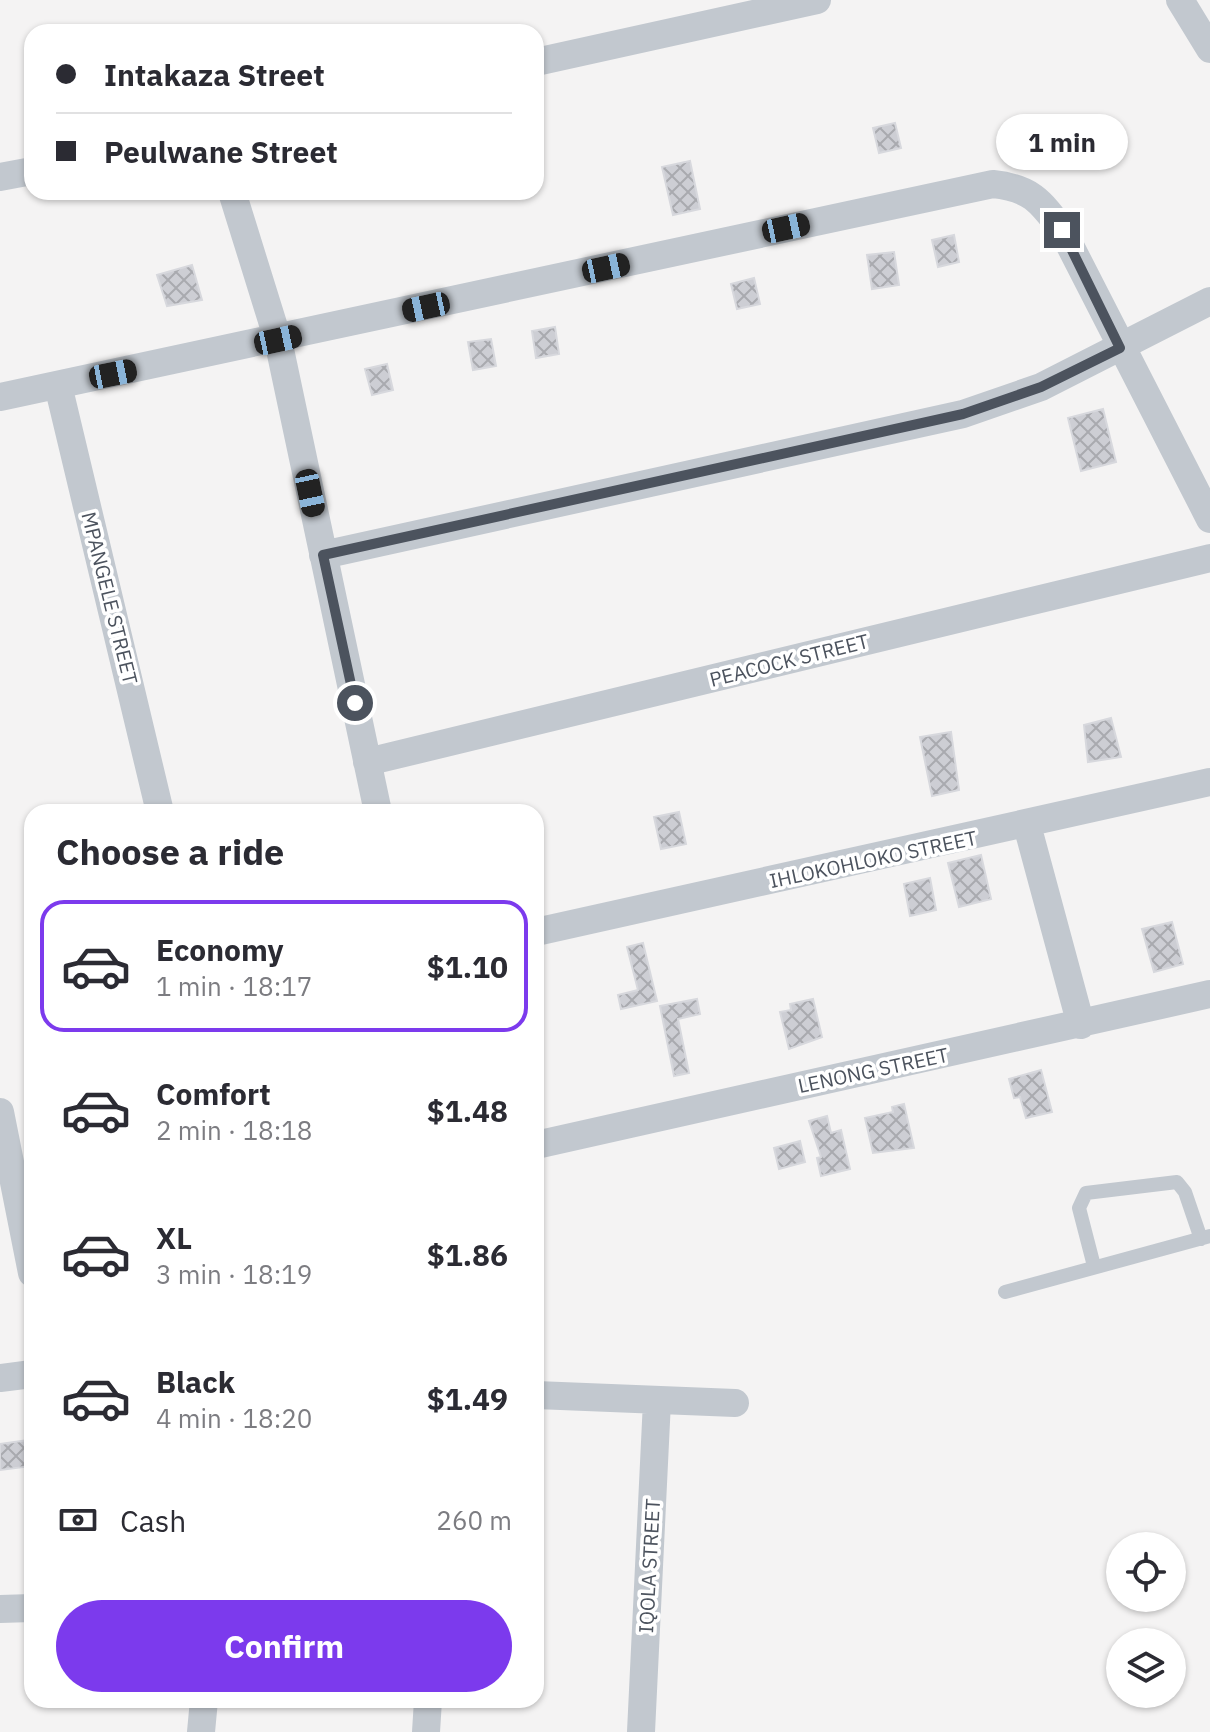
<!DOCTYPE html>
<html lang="en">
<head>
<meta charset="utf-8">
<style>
  body { margin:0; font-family:"IBM Plex Sans",sans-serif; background:#f7f7f7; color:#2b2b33; height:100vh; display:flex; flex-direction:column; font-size:30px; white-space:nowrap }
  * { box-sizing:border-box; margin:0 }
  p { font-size:26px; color:#7c7c81 }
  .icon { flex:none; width:44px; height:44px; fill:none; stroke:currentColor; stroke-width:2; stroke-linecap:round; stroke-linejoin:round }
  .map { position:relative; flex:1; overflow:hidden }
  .side { position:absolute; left:24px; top:804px; width:520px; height:904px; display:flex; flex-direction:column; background:#fff; border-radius:24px; box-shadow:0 2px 6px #0004 }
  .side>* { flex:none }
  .top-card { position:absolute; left:24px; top:24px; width:520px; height:176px; border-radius:24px; box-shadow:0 2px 6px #0004; display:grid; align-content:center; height:176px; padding:0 32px; background:#fff }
  .fabs { position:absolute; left:1106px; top:1532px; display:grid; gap:16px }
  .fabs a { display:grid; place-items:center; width:80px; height:80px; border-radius:50%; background:#fff; box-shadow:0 2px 6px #0004; font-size:40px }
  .end { position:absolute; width:36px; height:36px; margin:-18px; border:10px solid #4c535e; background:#fff; box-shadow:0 0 0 4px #fff }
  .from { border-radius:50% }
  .bubble { position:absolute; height:56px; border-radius:28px; background:#fff; box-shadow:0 2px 6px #0004; font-size:26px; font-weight:800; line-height:56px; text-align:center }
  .car { position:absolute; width:24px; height:48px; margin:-24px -12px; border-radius:10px; box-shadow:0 0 6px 2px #0007; background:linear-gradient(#222 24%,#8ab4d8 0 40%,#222 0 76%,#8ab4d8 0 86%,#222 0) }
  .top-card b { display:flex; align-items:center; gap:28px; height:76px; font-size:30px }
  .top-card b+b { border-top:2px solid #e1e1e2 }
  .top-card i { width:20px; height:20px; background:#2b2b33 }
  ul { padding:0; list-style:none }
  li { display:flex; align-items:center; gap:24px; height:132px; margin:0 16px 12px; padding:0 16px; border:4px solid transparent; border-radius:24px }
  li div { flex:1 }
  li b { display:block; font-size:30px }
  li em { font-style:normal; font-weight:800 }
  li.selected { border-color:#7c3aed }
  li>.icon { width:72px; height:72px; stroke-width:1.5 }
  h2 { padding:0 32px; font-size:36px; line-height:96px }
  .pay { display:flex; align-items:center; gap:20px; height:88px; padding:0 32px; font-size:30px }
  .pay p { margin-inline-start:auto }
  .primary-button { display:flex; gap:16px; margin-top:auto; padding:16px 32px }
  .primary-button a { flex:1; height:92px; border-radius:48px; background:#7c3aed; color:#fff; font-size:32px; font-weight:800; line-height:92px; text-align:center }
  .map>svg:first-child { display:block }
  .building { fill:url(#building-cross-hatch); stroke:#d7d8dd; stroke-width:2 }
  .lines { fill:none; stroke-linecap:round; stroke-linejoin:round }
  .service { stroke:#c2c8cf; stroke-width:14 }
  .minor { stroke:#c2c8cf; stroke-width:28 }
  .route { stroke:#4c535e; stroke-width:10 }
  .labels { text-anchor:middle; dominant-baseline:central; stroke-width:7; stroke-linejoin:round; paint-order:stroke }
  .street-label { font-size:20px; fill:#4c535e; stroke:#fff }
</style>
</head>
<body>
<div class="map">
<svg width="1210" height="1732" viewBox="0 0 1210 1732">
  <defs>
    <pattern id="building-cross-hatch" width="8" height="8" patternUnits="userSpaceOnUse" patternTransform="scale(2)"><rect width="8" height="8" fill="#cdced4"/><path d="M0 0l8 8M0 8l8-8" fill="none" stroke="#a9aaaf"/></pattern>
  </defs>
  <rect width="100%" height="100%" fill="#f4f3f3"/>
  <path class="building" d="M895,123L901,148L879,153L873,128Z
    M690,161L700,209L673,215L662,167Z
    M954,235L959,262L938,267L932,240Z
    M894,252L899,285L872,289L867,255Z
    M192,265L202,300L167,306L157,275Z
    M754,278L760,304L737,309L731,284Z
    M555,327L559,354L536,358L532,331Z
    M491,339L496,366L473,370L468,342Z
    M387,364L393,390L372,395L365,369Z
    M1103,409L1116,462L1081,471L1068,418Z
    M1111,718L1121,757L1088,762L1084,725Z
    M951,732L959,790L932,796L920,737Z
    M679,812L686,844L661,849L654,817Z
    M981,855L991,899L959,907L948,863Z
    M930,878L936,910L910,916L904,884Z
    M1172,922L1183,964L1154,972L1142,929Z
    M643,943L657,1001L621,1009L618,995L638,990L627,947Z
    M697,999L700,1014L678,1019L689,1073L674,1076L660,1006Z
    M813,999L822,1037L789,1049L780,1012L791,1010L790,1004Z
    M1041,1070L1052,1112L1026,1118L1020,1097L1014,1098L1009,1079Z
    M904,1104L914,1148L873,1153L865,1118L893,1112L892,1107Z
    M827,1116L831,1133L841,1130L850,1169L821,1176L817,1158L821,1157L809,1121Z
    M800,1141L805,1162L779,1169L774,1148Z
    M29,1440L32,1466L0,1470V1444Z"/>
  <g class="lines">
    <path class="service" d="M1094,1266L1079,1208L1086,1193L1177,1182L1185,1192L1201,1239
      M1005,1292L1210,1236"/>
    <path class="minor" d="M1180,0L1210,49
      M536,62L817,0
      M0,177L32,171
      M232,192L278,340L378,812
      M58,385L160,812
      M0,397L993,184C1030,188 1040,200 1062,230L1210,519
      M323,555L963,414L1041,387L1210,301
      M367,762L1210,558
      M1027,825L1081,1025
      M536,932L1210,782
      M0,1112L32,1273
      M536,1145L1210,994
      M0,1378L32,1374
      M536,1395L735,1403
      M0,1609L32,1608
      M201,1732L204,1700
      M426,1732L428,1700
      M641,1732L657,1401"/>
  </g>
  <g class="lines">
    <path class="route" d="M355,703L323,555L963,414L1041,387L1120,348L1062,230"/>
  </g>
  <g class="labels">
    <g class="street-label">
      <text transform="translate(110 598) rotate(76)">MPANGELE STREET</text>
      <text transform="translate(789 660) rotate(-14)">PEACOCK STREET</text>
      <text transform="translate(873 859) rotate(-12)">IHLOKOHLOKO STREET</text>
      <text transform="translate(873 1070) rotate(-12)">LENONG STREET</text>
      <text transform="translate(649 1566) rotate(-87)">IQOLA STREET</text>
    </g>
  </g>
</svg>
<div class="fabs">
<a><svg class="icon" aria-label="locate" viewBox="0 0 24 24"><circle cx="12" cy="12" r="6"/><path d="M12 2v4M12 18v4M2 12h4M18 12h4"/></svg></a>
<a><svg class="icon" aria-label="layers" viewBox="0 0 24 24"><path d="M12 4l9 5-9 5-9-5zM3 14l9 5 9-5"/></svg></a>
</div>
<i class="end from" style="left:355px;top:703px"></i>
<i class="end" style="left:1062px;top:230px"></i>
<div class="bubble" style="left:996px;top:114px;width:132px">1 min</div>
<i class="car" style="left:786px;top:228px;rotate:78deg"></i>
<i class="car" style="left:606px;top:268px;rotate:78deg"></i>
<i class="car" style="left:426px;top:307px;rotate:258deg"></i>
<i class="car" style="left:278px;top:340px;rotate:78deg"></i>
<i class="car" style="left:113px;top:374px;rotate:79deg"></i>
<i class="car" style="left:310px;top:493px;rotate:168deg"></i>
<div class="top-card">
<b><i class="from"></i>Intakaza Street</b>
<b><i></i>Peulwane Street</b>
</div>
<section class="side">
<h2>Choose a ride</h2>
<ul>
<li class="selected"><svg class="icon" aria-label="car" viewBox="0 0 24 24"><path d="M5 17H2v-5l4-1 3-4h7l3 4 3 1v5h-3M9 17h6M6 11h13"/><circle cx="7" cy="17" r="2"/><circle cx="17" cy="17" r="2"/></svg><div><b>Economy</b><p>1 min · 18:17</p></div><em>$1.10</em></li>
<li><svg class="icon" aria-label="car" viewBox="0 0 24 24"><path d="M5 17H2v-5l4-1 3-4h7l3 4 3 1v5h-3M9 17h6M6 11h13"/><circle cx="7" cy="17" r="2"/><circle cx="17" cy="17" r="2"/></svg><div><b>Comfort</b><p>2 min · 18:18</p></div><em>$1.48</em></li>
<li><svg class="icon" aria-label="car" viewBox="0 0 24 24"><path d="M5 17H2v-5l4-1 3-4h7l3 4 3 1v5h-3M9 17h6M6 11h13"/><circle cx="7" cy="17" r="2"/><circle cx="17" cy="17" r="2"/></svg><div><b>XL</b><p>3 min · 18:19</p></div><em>$1.86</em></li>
<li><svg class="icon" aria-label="car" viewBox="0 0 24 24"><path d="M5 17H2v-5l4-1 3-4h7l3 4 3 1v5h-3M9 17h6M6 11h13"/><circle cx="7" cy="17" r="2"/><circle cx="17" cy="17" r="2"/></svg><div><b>Black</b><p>4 min · 18:20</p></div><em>$1.49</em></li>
</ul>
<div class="pay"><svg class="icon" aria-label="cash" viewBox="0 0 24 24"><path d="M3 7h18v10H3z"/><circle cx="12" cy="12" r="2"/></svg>Cash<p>260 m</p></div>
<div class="primary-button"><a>Confirm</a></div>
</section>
</div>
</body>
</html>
